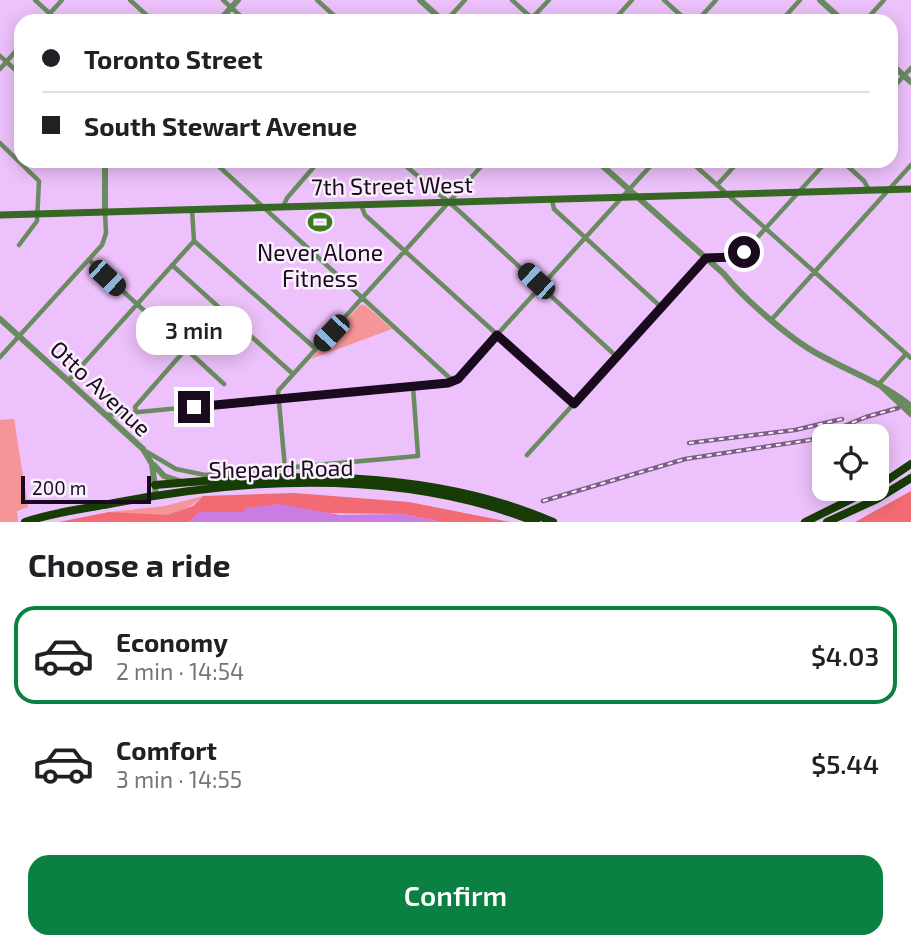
<!DOCTYPE html>
<html lang="en">
<head>
<meta charset="utf-8">
<style>
  body { margin:0; font-family:"Exo 2",sans-serif; background:#f6f6f6; color:#202124; height:100vh; display:flex; flex-direction:column; font-size:26px; white-space:nowrap }
  * { box-sizing:border-box; margin:0 }
  p { font-size:23px; color:#757577 }
  .icon { flex:none; width:38px; height:38px; fill:none; stroke:currentColor; stroke-width:2; stroke-linecap:round; stroke-linejoin:round }
  .map { position:relative; height:522px; overflow:hidden }
  .side { display:flex; flex-direction:column; background:#fff; flex:1 }
  .side>* { flex:none }
  .guide { position:absolute; left:14px; top:14px; width:884px; height:154px; border-radius:21px; box-shadow:0 4px 18px #0003; display:grid; align-content:center; height:154px; padding:0 28px; background:#fff }
  .controls { position:absolute; left:812px; top:424px; display:grid; gap:14px }
  .controls a { display:grid; place-items:center; width:77px; height:77px; border-radius:14px; background:#fff; box-shadow:0 4px 18px #0003; font-size:35px }
  .scale { position:absolute; left:21px; bottom:18px; width:130px; box-sizing:border-box; padding-left:7px; border:4px solid #1a0a1e; border-top:0; font-size:19px; line-height:24px; white-space:nowrap; color:#1a0a1e; -webkit-text-stroke:5px #faf1fd; paint-order:stroke }
  .end { position:absolute; width:32px; height:32px; margin:-16px; border:9px solid #1a0a1e; background:#fff; box-shadow:0 0 0 4px #fff }
  .from { border-radius:50% }
  .bubble { position:absolute; height:49px; border-radius:21px; background:#fff; box-shadow:0 4px 18px #0003; font-size:23px; font-weight:600; line-height:49px; text-align:center }
  .car { position:absolute; width:21px; height:42px; margin:-21px -10px; border-radius:9px; box-shadow:0 0 5px 2px #0007; background:linear-gradient(#222 24%,#8ab4d8 0 40%,#222 0 76%,#8ab4d8 0 86%,#222 0) }
  .guide b { display:flex; align-items:center; gap:24px; height:66px; font-size:26px }
  .guide b+b { border-top:2px solid #e0e0e0 }
  .guide i { width:18px; height:18px; background:#202124 }
  ul { padding:0; list-style:none }
  li { display:flex; align-items:center; gap:21px; height:98px; margin:0 14px 10px; padding:0 14px; border:4px solid transparent; border-radius:21px }
  li div { flex:1 }
  li b { display:block; font-size:26px }
  li em { font-style:normal; font-weight:600 }
  li.on { border-color:#0b8043 }
  li>.icon { width:63px; height:63px; stroke-width:1.5 }
  h2 { padding:0 28px; font-size:32px; line-height:84px }
  .primary-button { display:flex; gap:14px; margin-top:auto; padding:14px 28px }
  .primary-button a { flex:1; height:80px; border-radius:21px; background:#0b8043; color:#fff; font-size:28px; font-weight:600; line-height:80px; text-align:center }
  .map>svg:first-child { display:block }
  .green { fill:#f59598 }
  .forest { fill:#f16a74 }
  .water { fill:#cb7ce3 }
  .lines { fill:none; stroke-linecap:round; stroke-linejoin:round }
  .minor { stroke:#6a8b5f; stroke-width:4.5 }
  .tertiary { stroke:#6a8b5f; stroke-width:6 }
  .secondary { stroke:#366723; stroke-width:7 }
  .trunk { stroke:#173c06; stroke-width:8 }
  .rail-casing { stroke:#7d5f85; stroke-width:4.5 }
  .rail { stroke:#faf1fd; stroke-width:2; stroke-dasharray:5; stroke-linecap:butt }
  .route { stroke:#1a0a1e; stroke-width:9 }
  .labels { text-anchor:middle; dominant-baseline:central; stroke-width:5; stroke-linejoin:round; paint-order:stroke }
  .street-label { font-size:23px; fill:#1a0a1e; stroke:#faf1fd }
  .poi-label { font-size:23px; fill:#1a0a1e; stroke:#faf1fd }
</style>
</head>
<body>
<div class="map">
<svg width="911" height="522" viewBox="0 0 911 522">
  <rect width="100%" height="100%" fill="#edc1fb"/>
  <path class="green" d="M360,305H365L392,329L311,359Z
    M14,419L28,507L17,511L18,522H0V420Z
    M203,496C180,519 140,522 109,512L165,506Z"/>
  <path class="forest" d="M911,491V522H855Z
    M294,493L409,502L510,522H442L402,514L243,512H201L188,522H59L109,512L167,515L193,506L203,496Z"/>
  <path class="water" d="M279,504L340,515L402,514L442,522H188L201,512H243L246,508Z"/>
  <g class="lines">
    <path class="minor" d="M35,0L58,21
      M130,0L153,21
      M223,0L246,21
      M317,0L340,21
      M512,0L535,21
      M664,0L687,21
      M532,18L549,0
      M43,21L62,0
      M446,21L465,0
      M613,21L632,0
      M697,21L716,0
      M781,21L800,0
      M865,21L884,0
      M0,56L21,75
      M0,69L21,45
      M891,90L911,68
      M0,143L39,181L37,221L19,245
      M213,161L453,381
      M306,161L313,167
      M400,161L458,210L617,357
      M690,161L911,358
      M842,161L864,181L869,190
      M717,185L739,161
      M552,200L554,209L661,307
      M361,205L365,215L574,404
      M283,207L287,198L319,161
      M194,241L316,349
      M89,260L224,384
      M172,265L293,374
      M773,318L911,165
      M0,357L102,245L106,233L105,213
      M68,381L194,241L192,210
      M454,382L655,161
      M879,384L906,354
      M136,412L135,407L185,350
      M107,415L454,382
      M147,452L176,469L205,475L418,456L413,386
      M527,455L706,259L734,257L744,252L827,161
      M285,468L278,391L486,161"/>
    <path class="tertiary" d="M420,0L443,21
      M820,0L843,21
      M219,21L238,0
      M891,64L911,82
      M105,161V212
      M597,161L724,274C743,298 790,339 818,354C850,372 883,383 911,406
      M0,319L143,449L152,464L156,495
      M879,384L911,414
      M154,465L164,476L179,481"/>
    <path class="secondary" d="M0,215L911,189"/>
    <path class="trunk" d="M155,485C287,473 429,468 553,522
      M877,487L911,464
      M25,522C54,512 84,509 114,503C250,477 404,469 536,522
      M805,522L874,488
      M827,522L877,499L911,478"/>
    <g class="rail-casing">
      <path id="rail" d="M689,443L795,430L842,419
        M543,501L685,459L810,440L866,417L898,408"/>
    </g>
    <use href="#rail" class="rail"/>
  </g>
  <g class="lines">
    <path class="route" d="M194,407L448,383L458,379L497,335L574,404L706,258L734,257L744,252"/>
  </g>
  <defs>
    <g id="stadium-bare" transform="scale(1.89)"><path d="M0-5a6.5 5 0 1 0 0 10a6.5 5 0 1 0 0-10ZM-3.5-1.8h7v3.6h-7Z" fill="#397b1b" stroke="#faf1fd" stroke-width="2.5" paint-order="stroke"/></g>
  </defs>
  <g fill-rule="evenodd">
    <use href="#stadium-bare" x="320" y="222"/>
  </g>
  <g class="labels">
    <g class="street-label">
      <text transform="translate(392 185) rotate(-1)">7th Street West</text>
      <text transform="translate(101 388) rotate(43)">Otto Avenue</text>
      <text transform="translate(281 468) rotate(-1)">Shepard Road</text>
    </g>
    <g class="poi-label">
      <text x="320" y="252">Never Alone<tspan x="320" dy="26">Fitness</tspan></text>
    </g>
  </g>
</svg>
<div class="controls">
<a><svg class="icon" aria-label="locate" viewBox="0 0 24 24"><circle cx="12" cy="12" r="6"/><path d="M12 2v4M12 18v4M2 12h4M18 12h4"/></svg></a>
</div>
<div class="scale">200 m</div>
<i class="end from" style="left:744px;top:252px"></i>
<i class="end" style="left:194px;top:407px"></i>
<div class="bubble" style="left:136px;top:306px;width:116px">3 min</div>
<i class="car" style="left:107px;top:278px;rotate:133deg"></i>
<i class="car" style="left:536px;top:281px;rotate:313deg"></i>
<i class="car" style="left:331px;top:333px;rotate:223deg"></i>
<div class="guide">
<b><i class="from"></i>Toronto Street</b>
<b><i></i>South Stewart Avenue</b>
</div>
</div>
<section class="side">
<h2>Choose a ride</h2>
<ul>
<li class="on"><svg class="icon" aria-label="car" viewBox="0 0 24 24"><path d="M5 17H2v-5l4-1 3-4h7l3 4 3 1v5h-3M9 17h6M6 11h13"/><circle cx="7" cy="17" r="2"/><circle cx="17" cy="17" r="2"/></svg><div><b>Economy</b><p>2 min · 14:54</p></div><em>$4.03</em></li>
<li><svg class="icon" aria-label="car" viewBox="0 0 24 24"><path d="M5 17H2v-5l4-1 3-4h7l3 4 3 1v5h-3M9 17h6M6 11h13"/><circle cx="7" cy="17" r="2"/><circle cx="17" cy="17" r="2"/></svg><div><b>Comfort</b><p>3 min · 14:55</p></div><em>$5.44</em></li>
</ul>
<div class="primary-button"><a>Confirm</a></div>
</section>
</body>
</html>
